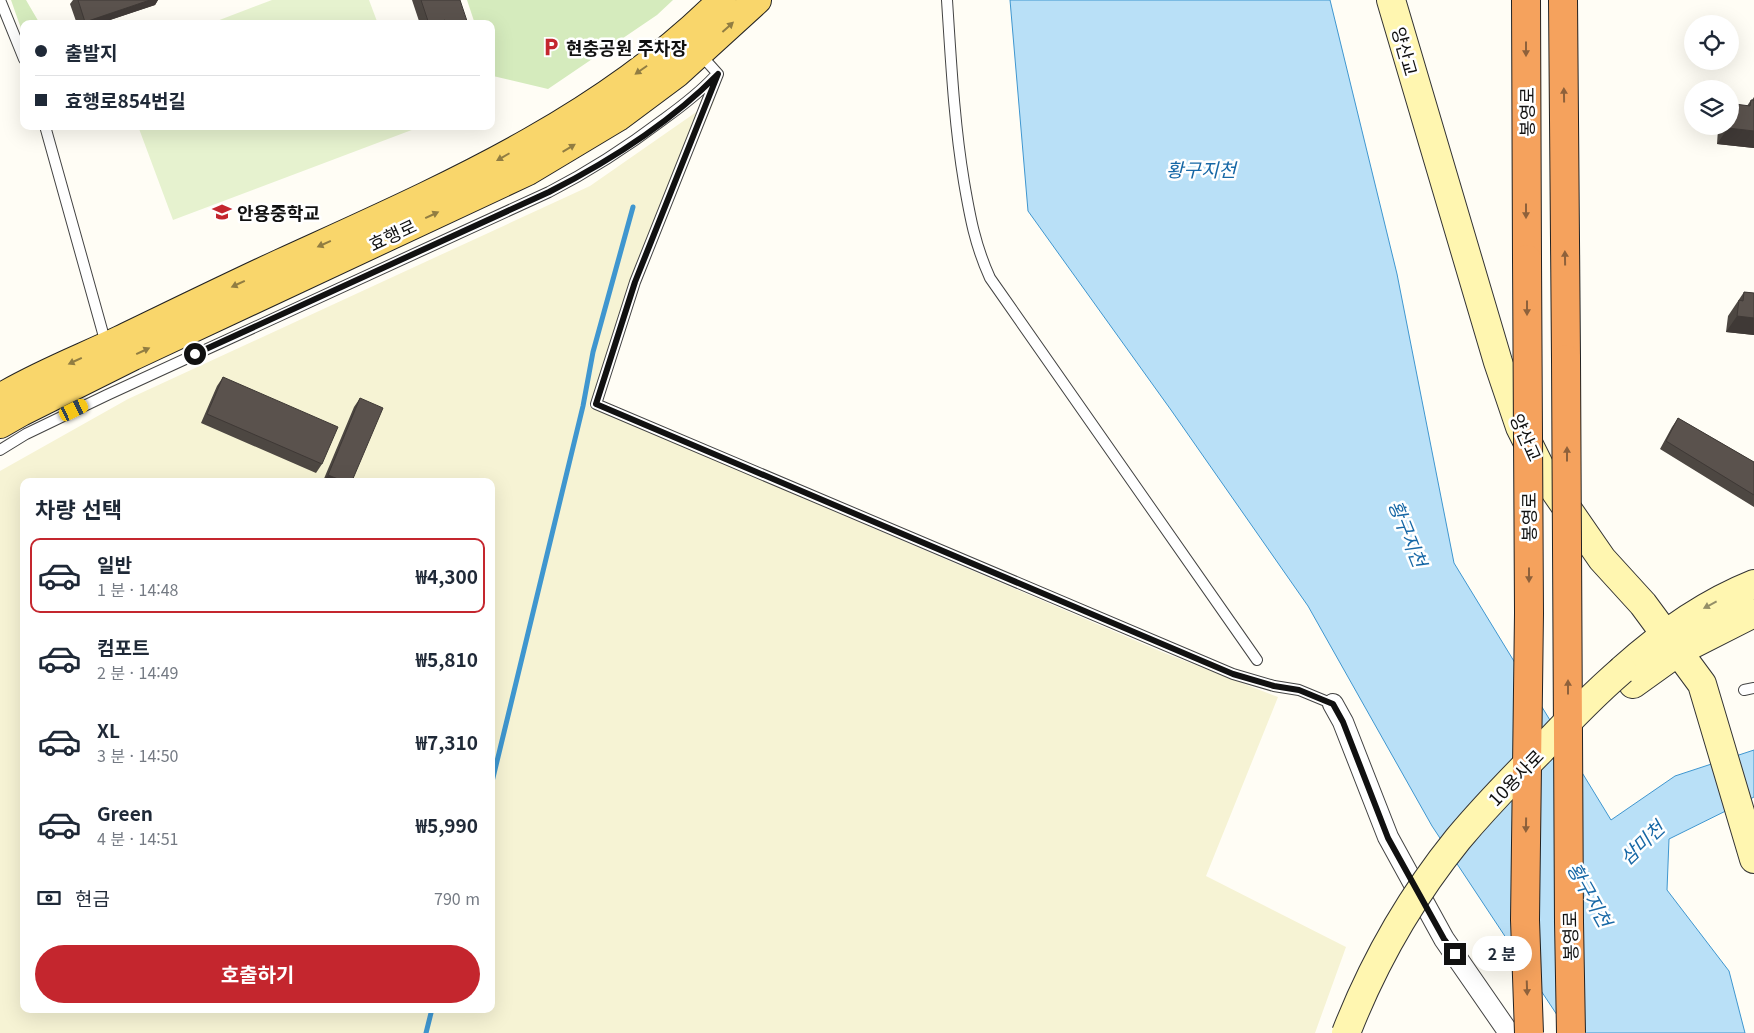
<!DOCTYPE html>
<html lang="ko">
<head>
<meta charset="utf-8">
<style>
  body { margin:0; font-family:Georgia,"Noto Sans KR",serif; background:#f6f6f7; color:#1f2937; height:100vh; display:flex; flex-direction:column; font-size:19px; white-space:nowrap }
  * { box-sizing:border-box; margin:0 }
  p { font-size:16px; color:#747a83 }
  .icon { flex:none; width:28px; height:28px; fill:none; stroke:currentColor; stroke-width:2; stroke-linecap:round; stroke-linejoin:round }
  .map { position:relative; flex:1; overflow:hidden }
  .side { position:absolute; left:20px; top:478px; width:475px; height:535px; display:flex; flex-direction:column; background:#fff; border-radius:10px; box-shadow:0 5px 20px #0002 }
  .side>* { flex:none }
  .hud { position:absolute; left:20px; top:20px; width:475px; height:110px; border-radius:10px; box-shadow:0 5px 20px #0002; display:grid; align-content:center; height:110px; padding:0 15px; background:#fff }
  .buttons { position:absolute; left:1684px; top:15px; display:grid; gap:10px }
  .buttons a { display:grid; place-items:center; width:55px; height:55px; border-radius:50%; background:#fff; box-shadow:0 5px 20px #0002; font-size:25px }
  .end { position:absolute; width:22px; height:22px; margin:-11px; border:6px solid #111; background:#fff; box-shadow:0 0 0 2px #fff }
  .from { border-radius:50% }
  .bubble { position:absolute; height:35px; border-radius:18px; background:#fff; box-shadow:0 5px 20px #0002; font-size:16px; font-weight:700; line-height:35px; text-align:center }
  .car { position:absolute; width:15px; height:30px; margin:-15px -8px; border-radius:6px; box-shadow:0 0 4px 1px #0007; background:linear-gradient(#f5c518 24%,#345 0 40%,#f5c518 0 76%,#345 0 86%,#f5c518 0) }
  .hud b { display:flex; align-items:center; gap:18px; height:48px; font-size:19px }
  .hud b+b { border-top:1px solid #e0e1e3 }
  .hud i { width:12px; height:12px; background:#1f2937 }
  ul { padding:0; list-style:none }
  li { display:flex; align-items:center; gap:15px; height:75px; margin:0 10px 8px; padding:0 5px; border:2px solid transparent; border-radius:10px }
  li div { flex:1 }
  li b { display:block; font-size:19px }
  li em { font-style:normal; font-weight:700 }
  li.active { border-color:#c4262e }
  li>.icon { width:45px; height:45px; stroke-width:1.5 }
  h2 { padding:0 15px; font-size:22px; line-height:60px }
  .pay { display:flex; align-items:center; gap:12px; height:55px; padding:0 15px; font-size:19px }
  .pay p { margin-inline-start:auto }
  .action { display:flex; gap:10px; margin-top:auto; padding:10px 15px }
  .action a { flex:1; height:58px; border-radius:30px; background:#c4262e; color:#fff; font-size:20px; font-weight:700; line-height:58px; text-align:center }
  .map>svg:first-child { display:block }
  .farmland { fill:#f6f3d4; fill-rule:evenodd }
  .green { fill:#d5ebbd }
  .pitch { fill:#e6f2cf }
  .water { fill:#b9e0f7; stroke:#3f96cf }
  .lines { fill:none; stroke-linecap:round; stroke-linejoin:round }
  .stream { stroke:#3f96cf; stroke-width:5 }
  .lane-casing { stroke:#444; stroke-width:12 }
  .street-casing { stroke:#444; stroke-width:22 }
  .secondary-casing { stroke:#333; stroke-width:30 }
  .primary-casing { stroke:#222; stroke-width:30 }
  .highway-casing { stroke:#222; stroke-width:30 }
  .lane { stroke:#fff; stroke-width:10 }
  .street { stroke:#fff; stroke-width:20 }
  .secondary { stroke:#fff6b0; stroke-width:28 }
  .primary { stroke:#f9d66b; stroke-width:28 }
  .highway { stroke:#f5a25d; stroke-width:28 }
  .secondary-bridge-casing { stroke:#333; stroke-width:30; stroke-linecap:butt }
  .highway-bridge-casing { stroke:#222; stroke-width:30; stroke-linecap:butt }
  .secondary-bridge { stroke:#fff6b0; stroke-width:28 }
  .highway-bridge { stroke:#f5a25d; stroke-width:28 }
  .wall { fill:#4d4742 }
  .shaded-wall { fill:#3f3936 }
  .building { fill:#5a524d; stroke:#3f3936 }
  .oneway { fill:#917d42 }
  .oneway2 { fill:#8e613b }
  .oneway3 { fill:#948f68 }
  .route { stroke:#111; stroke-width:6 }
  .labels { text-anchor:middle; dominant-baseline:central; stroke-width:5; stroke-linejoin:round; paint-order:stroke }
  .poi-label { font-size:18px; font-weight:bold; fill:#111; stroke:#fff; text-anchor:start }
  .street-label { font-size:18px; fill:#111; stroke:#fff }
  .water-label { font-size:19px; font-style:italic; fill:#1768a6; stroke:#fff }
</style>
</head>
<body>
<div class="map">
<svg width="1754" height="1033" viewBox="0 0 1754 1033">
  <rect width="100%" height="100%" fill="#fffdf5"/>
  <path class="farmland" d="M715,99L663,221L589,406L1162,652L1278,697L1206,876L1346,947L1315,1033H0V471L128,399L590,186ZM24,481H491V1009H24Z"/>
  <path class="green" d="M11,0H26L40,24H24V37Z
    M467,0H673L657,15L548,89L493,76L491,70V24H475Z"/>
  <path class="pitch" d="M272,0H369L378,24H209Z
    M138,126H416L417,128L173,220Z"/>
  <path class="water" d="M1010,0H1330L1397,274L1454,563L1611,820L1675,776L1754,750V797L1669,839L1667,890L1729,971L1745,1033H1569L1432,826L1308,606L1171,410L1028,211Z"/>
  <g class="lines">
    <path class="stream" d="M491,786L583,406L593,352L633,207
      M426,1033L432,1009"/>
    <g class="lane-casing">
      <path id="lane" d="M0,0L24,59
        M947,0C951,61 954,122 964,182C970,217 975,245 990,278L1257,660
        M700,54L718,74L635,282L596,404L1233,674L1274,686L1299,690L1333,704
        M45,126L106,344
        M0,450L26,434L107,395L549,192C590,171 627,147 664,119C682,106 699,93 714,77
        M1744,690L1754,688"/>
    </g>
    <g class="street-casing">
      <path id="street" d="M1333,704L1343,722L1388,837L1444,939L1509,1033"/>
    </g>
    <g class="secondary-casing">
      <path id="secondary" d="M1391,0L1498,362L1520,427L1544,475L1602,559L1643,604L1702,684L1754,859
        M1622,670C1662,634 1704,604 1754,584
        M1633,684L1679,651L1754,613"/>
    </g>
    <g class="primary-casing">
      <path id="primary" d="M0,398C38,375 80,359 120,340C174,314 227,288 281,263C436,192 600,123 722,0
        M0,424L21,412L133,356L528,171L618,117L677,73L757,0"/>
    </g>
    <g class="highway-casing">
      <path id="highway" d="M1526,0L1527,259
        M1563,0L1566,359"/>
    </g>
    <use href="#lane" class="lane"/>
    <use href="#street" class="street"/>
    <use href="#secondary" class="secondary"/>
    <use href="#primary" class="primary"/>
    <use href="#highway" class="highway"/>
    <g class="secondary-bridge-casing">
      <path id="secondary-bridge" d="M1346,1033C1373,964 1411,897 1458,839C1484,808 1512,779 1541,750C1567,722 1593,695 1622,670"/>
    </g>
    <g class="highway-bridge-casing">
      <path id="highway-bridge" d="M1527,259L1529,613L1525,920L1529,1033
        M1566,359L1569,922L1571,1033"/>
    </g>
    <use href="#secondary-bridge" class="secondary-bridge"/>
    <use href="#highway-bridge" class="highway-bridge"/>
  </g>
  <path class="wall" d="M73,0H158L155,5L98,24H77L70,4Z
    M412,0H460L465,24H420Z
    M1754,97V148L1717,144L1718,129L1720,126H1730V111L1735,104L1747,106L1751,100H1752Z
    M1744,292L1754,293V335L1726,332L1728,316Z
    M223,377L322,464L316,473L201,423L217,386Z
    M360,398L352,481H323L354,407Z
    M1678,418L1754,462V507L1660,449L1672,427Z"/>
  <path class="shaded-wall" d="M150,0H158L155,5L98,24H83L85,22Z
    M445,20L443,24H434Z
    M1728,128L1754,131V148L1717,144Z
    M1737,316L1754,318V335L1726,332Z
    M328,475L343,481H323Z"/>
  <path class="building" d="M78,0H150L85,22Z
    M421,0H460L467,21L459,24H446L445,20L434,24H429Z
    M1751,100H1754V131L1728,128V126H1730V112L1734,113L1735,104L1750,106Z
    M1744,292L1754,293V318L1737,316L1739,300L1743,301Z
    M223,377L338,427L322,464L207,414Z
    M360,398L383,408L352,481H343L328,475Z
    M1678,418L1754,462V495L1666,441Z"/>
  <defs><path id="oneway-solid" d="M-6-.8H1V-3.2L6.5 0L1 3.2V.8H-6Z" transform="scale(1.25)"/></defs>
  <g class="oneway">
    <use href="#oneway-solid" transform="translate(728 27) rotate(-42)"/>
    <use href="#oneway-solid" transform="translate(641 70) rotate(145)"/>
    <use href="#oneway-solid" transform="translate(569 148) rotate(-31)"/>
    <use href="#oneway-solid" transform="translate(503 157) rotate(150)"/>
    <use href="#oneway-solid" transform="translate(432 215) rotate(-25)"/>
    <use href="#oneway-solid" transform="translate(324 244) rotate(156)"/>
    <use href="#oneway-solid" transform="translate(238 284) rotate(155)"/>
    <use href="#oneway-solid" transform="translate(143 351) rotate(-25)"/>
    <use href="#oneway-solid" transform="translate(75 361) rotate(155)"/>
  </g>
  <g class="oneway2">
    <use href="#oneway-solid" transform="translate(1526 49) rotate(90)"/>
    <use href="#oneway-solid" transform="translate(1564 95) rotate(-91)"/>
    <use href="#oneway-solid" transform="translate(1526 211) rotate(90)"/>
    <use href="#oneway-solid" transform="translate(1565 258) rotate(-91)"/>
    <use href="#oneway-solid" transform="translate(1527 308) rotate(90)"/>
    <use href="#oneway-solid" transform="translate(1567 454) rotate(-90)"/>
    <use href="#oneway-solid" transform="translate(1529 575) rotate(90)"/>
    <use href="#oneway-solid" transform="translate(1568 687) rotate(-90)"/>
    <use href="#oneway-solid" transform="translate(1526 825) rotate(91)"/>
    <use href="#oneway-solid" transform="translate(1527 988) rotate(88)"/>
  </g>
  <use class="oneway3" href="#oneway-solid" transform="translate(1710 605) rotate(152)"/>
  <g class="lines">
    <path class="route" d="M195,354L549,192C608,162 672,121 718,74L635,282L596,404L1233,674L1274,686L1299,690L1333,704L1343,722L1388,838L1444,939L1455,954"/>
  </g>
  <defs>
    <g id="parking-bare" transform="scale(1.5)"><path d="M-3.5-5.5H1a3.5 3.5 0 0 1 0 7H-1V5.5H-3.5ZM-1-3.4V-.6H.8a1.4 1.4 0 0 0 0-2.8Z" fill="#c4262e" stroke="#fff" stroke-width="2.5" paint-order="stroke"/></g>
    <g id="school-bare" transform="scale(1.5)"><path d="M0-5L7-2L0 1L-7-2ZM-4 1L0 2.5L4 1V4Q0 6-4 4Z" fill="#c4262e" stroke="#fff" stroke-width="2.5" paint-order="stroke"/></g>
  </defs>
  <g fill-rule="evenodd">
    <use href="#parking-bare" x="551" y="47"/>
    <use href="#school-bare" x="222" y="212"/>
  </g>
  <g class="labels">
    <g class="poi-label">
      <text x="566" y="47">현충공원 주차장</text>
      <text x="237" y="212">안용중학교</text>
    </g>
    <g class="street-label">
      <text transform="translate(1406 51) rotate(74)">양산교</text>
      <text transform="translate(1526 112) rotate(-90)">봉영로</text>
      <text transform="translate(392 234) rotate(-25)">효행로</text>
      <text transform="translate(1527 437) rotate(66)">양산교</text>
      <text transform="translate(1528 517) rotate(-90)">봉영로</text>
      <text transform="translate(1515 777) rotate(-46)">10용사로</text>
      <text transform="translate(1569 936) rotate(-91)">봉영로</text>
    </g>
    <g class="water-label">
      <text x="1201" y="168">황구지천</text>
      <text transform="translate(1409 533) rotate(68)">황구지천</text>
      <text transform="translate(1641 842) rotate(-44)">삼미천</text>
      <text transform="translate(1591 894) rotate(61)">황구지천</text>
    </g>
  </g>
</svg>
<div class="buttons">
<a><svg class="icon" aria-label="locate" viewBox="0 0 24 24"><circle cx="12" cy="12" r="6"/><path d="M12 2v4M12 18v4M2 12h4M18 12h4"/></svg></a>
<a><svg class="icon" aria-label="layers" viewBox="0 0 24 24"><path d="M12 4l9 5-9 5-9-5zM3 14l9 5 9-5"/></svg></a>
</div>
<i class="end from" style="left:195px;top:354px"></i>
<i class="end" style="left:1455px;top:954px"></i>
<div class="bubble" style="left:1472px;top:936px;width:60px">2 분</div>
<i class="car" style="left:74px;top:410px;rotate:64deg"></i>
<div class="hud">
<b><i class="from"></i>출발지</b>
<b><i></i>효행로854번길</b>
</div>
<section class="side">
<h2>차량 선택</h2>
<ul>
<li class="active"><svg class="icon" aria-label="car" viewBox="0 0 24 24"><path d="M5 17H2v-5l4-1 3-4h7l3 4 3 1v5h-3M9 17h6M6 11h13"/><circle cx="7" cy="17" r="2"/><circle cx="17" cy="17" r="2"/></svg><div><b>일반</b><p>1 분 · 14:48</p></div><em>₩4,300</em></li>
<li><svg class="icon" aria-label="car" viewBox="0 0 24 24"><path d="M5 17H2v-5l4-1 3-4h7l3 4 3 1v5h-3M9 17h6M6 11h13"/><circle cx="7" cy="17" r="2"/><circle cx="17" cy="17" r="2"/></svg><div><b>컴포트</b><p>2 분 · 14:49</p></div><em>₩5,810</em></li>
<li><svg class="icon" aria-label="car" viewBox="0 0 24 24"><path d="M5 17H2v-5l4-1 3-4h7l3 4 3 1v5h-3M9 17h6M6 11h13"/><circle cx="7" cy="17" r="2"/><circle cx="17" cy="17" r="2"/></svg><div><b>XL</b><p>3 분 · 14:50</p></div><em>₩7,310</em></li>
<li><svg class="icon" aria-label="car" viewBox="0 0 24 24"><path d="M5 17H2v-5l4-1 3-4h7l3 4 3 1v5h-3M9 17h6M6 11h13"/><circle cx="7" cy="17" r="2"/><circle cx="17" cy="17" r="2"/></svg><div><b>Green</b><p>4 분 · 14:51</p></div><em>₩5,990</em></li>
</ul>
<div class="pay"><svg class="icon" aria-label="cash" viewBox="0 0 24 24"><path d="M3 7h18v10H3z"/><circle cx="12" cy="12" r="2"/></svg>현금<p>790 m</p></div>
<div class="action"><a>호출하기</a></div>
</section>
</div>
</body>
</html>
